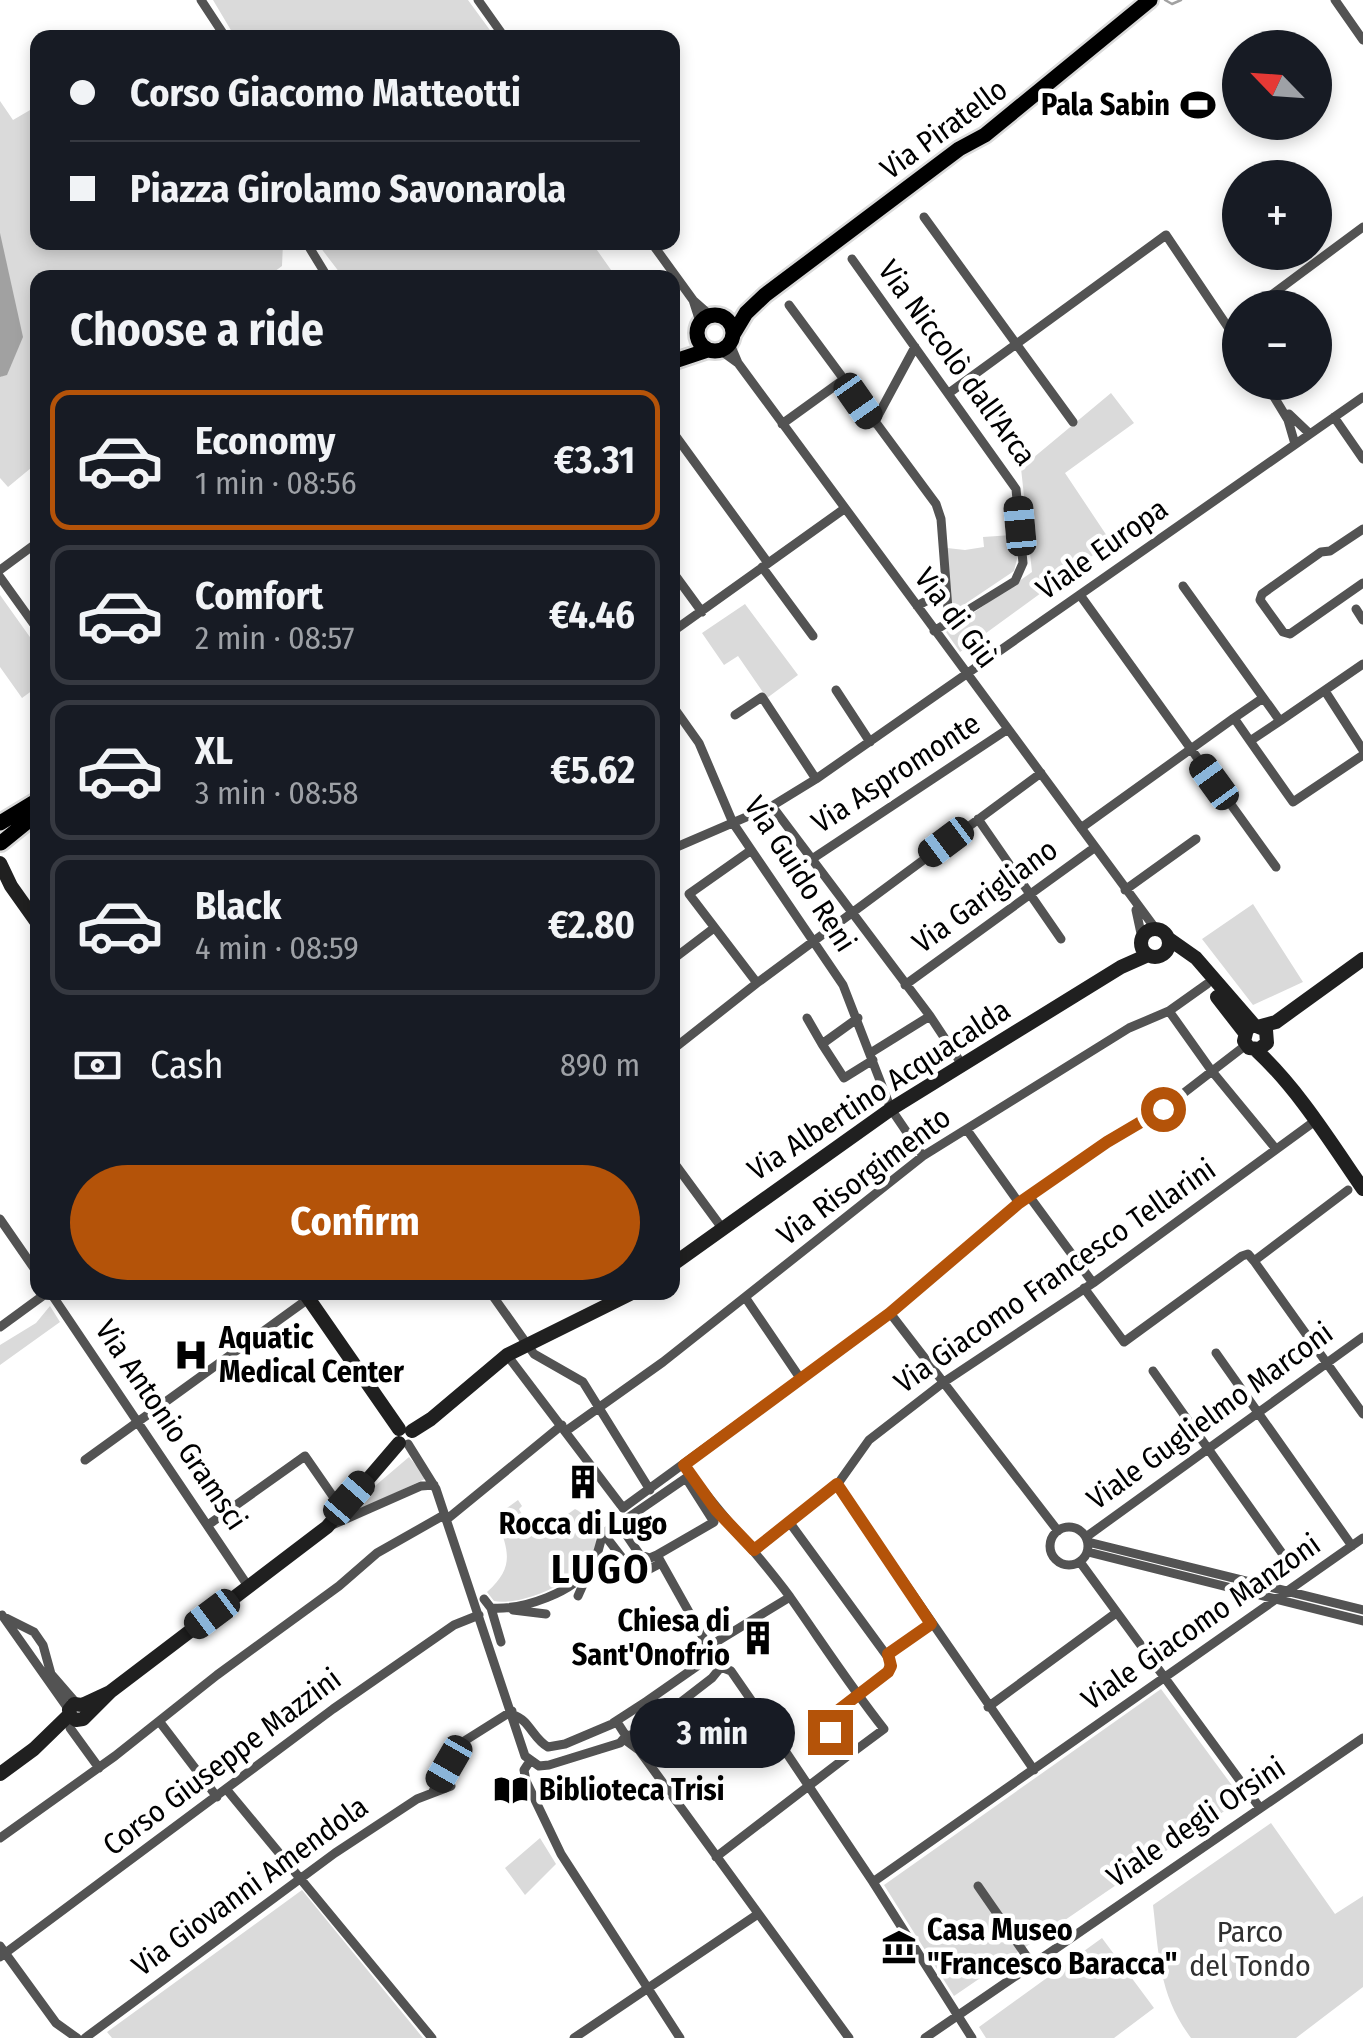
<!DOCTYPE html>
<html lang="en">
<head>
<meta charset="utf-8">
<style>
  body { margin:0; font-family:"Fira Sans Condensed",sans-serif; background:#20242c; color:#f1f3f6; height:100vh; display:flex; flex-direction:column; font-size:38px; white-space:nowrap }
  * { box-sizing:border-box; margin:0 }
  p { font-size:32px; color:#9ea1a6 }
  .icon { flex:none; width:55px; height:55px; fill:none; stroke:currentColor; stroke-width:2; stroke-linecap:round; stroke-linejoin:round }
  .map { position:relative; flex:1; overflow:hidden }
  .side { position:absolute; left:30px; top:270px; width:650px; height:1030px; display:flex; flex-direction:column; background:#171b24; border-radius:20px; box-shadow:0 5px 15px #0003 }
  .side>* { flex:none }
  .hud { position:absolute; left:30px; top:30px; width:650px; height:220px; border-radius:20px; box-shadow:0 5px 15px #0003; display:grid; align-content:center; height:220px; padding:0 40px; background:#171b24 }
  .needle { width:65px; rotate:295deg }
  .buttons { position:absolute; left:1222px; top:30px; display:grid; gap:20px }
  .buttons a { display:grid; place-items:center; width:110px; height:110px; border-radius:50%; background:#171b24; box-shadow:0 5px 15px #0003; font-size:50px }
  .end { position:absolute; width:45px; height:45px; margin:-22px; border:12px solid #b45309; background:#fff; box-shadow:0 0 0 5px #fff }
  .from { border-radius:50% }
  .bubble { position:absolute; height:70px; border-radius:35px; background:#171b24; box-shadow:0 5px 15px #0003; font-size:32px; font-weight:700; line-height:70px; text-align:center }
  .car { position:absolute; width:30px; height:60px; margin:-30px -15px; border-radius:12px; box-shadow:0 0 8px 2px #0007; background:linear-gradient(#222 24%,#8ab4d8 0 40%,#222 0 76%,#8ab4d8 0 86%,#222 0) }
  .hud b { display:flex; align-items:center; gap:35px; height:95px; font-size:38px }
  .hud b+b { border-top:2px solid #363941 }
  .hud i { width:25px; height:25px; background:#f1f3f6 }
  ul { padding:0; list-style:none }
  li { display:flex; align-items:center; gap:30px; height:140px; margin:0 20px 15px; padding:0 20px; border:5px solid #363941; border-radius:20px }
  li div { flex:1 }
  li b { display:block; font-size:38px }
  li em { font-style:normal; font-weight:700 }
  li.selected { border-color:#b45309 }
  li>.icon { width:90px; height:90px; stroke-width:1.5 }
  h2 { padding:0 40px; font-size:45px; line-height:120px }
  .pay { display:flex; align-items:center; gap:25px; height:110px; padding:0 40px; font-size:38px }
  .pay p { margin-inline-start:auto }
  .action { display:flex; gap:20px; margin-top:auto; padding:20px 40px }
  .action a { flex:1; height:115px; border-radius:60px; background:#b45309; color:#fff; font-size:40px; font-weight:700; line-height:115px; text-align:center }
  .map>svg:first-child { display:block }
  .green { fill:#dadada }
  .water { fill:#a1a1a1 }
  .lines { fill:none; stroke-linecap:round; stroke-linejoin:round }
  .stream { stroke:#a1a1a1; stroke-width:2.5 }
  .primary-casing { stroke:#dbdbdb; stroke-width:20 }
  .street { stroke:#535353; stroke-width:9 }
  .secondary { stroke:#202020; stroke-width:14 }
  .primary { stroke:#000; stroke-width:15 }
  .route { stroke:#b45309; stroke-width:12 }
  .labels { text-anchor:middle; dominant-baseline:central; stroke-width:9; stroke-linejoin:round; paint-order:stroke }
  .poi-label { font-size:30px; font-weight:bold; fill:#000; stroke:#fff; text-anchor:start }
  .street-label { font-size:30px; fill:#000; stroke:#fff }
  .park-label { font-size:30px; fill:#313131; stroke:#fff }
  .district-label { font-size:40px; font-weight:bold; letter-spacing:2.5px; fill:#000; stroke:#fff }
</style>
</head>
<body>
<div class="map">
<svg width="1363" height="2038" viewBox="0 0 1363 2038">
  <rect width="100%" height="100%" fill="#fff"/>
  <path class="green" d="M213,0H468L495,37H235Z
    M0,101L13,120L37,106L38,242L283,243L282,266L267,277L38,278L37,463L8,487L0,478V377L7,374L0,233Z
    M317,243H592L616,277H343Z
    M1111,393L1134,423L1065,473L1111,542L960,652L946,632L1032,572L1021,468Z
    M1012,535L1018,555L1014,571L956,610L949,597L947,548L965,550L984,547L983,537Z
    M0,595L37,647V687L22,698L0,667Z
    M745,604L798,675L767,698L738,656L724,665L702,633Z
    M1253,904L1303,982L1253,1005L1202,939Z
    M50,1306L60,1322L0,1365V1345L36,1323Z
    M409,1457L427,1478L359,1510L355,1503Z
    M518,1500L522,1506L519,1509L523,1516L520,1519L525,1525L539,1515L548,1528L575,1509C582,1512 585,1517 590,1525C620,1567 525,1608 494,1601L487,1592C517,1565 507,1549 496,1516Z
    M1161,1689L1242,1799L954,1996L884,1885Z
    M723,1716L744,1746L721,1763L698,1733Z
    M1271,1823L1335,1914L1363,1896V1987L1296,2038H1191C1159,1995 1159,1956 1153,1905Z
    M540,1838L556,1864L525,1895L505,1868Z
    M302,1890L423,2038H112L107,2032Z
    M1102,1938L1154,2008L1114,2038H986L979,2027Z"/>
  <path class="water" d="M0,233L23,337L7,375L0,377Z"/>
  <g class="lines">
    <path class="stream" d="M1165,0L1172,4L1181,0"/>
    <g class="primary-casing">
      <path id="primary" d="M697 333a18 18 0 1 1 36 0a18 18 0 1 1-36 0Z
        M734,333L746,313L765,295L959,149L985,135L1150,0
        M672,362L708,350
        M0,823L38,800
        M1,843L38,813"/>
    </g>
    <path class="street" d="M201,0L226,38
      M478,0L505,38
      M1335,0L1363,40
      M924,217L1073,422
      M306,242L328,278
      M651,242L693,300
      M852,259L1016,489L1023,563L1015,581L934,631
      M789,305L936,504L941,519L949,622
      M1254,308L1363,227
      M700,322L693,300L710,315
      M1228,327L1240,318
      M720,350L738,363L730,344
      M738,363L1155,928
      M1265,382L1288,420L1295,444
      M949,393L1166,235L1240,345
      M1289,414L1310,434
      M1334,417L1363,459
      M874,423L915,347
      M782,424L843,380
      M672,431L768,563
      M1363,529L1330,551L1321,552L1262,594L1260,600L1283,632L1290,634L1363,583
      M762,567L813,636
      M0,570L38,542
      M672,571L702,612
      M0,577L38,630
      M1183,586L1280,721L1250,741L1234,718L1263,698
      M1080,595L1276,867
      M917,606L944,591
      M1356,609L1363,620
      M672,632L844,509
      M836,690L870,742
      M1325,691L1363,750
      M672,705L699,743L733,823L843,985L891,1109L923,1156
      M735,715L762,697L816,779
      M1280,721L1363,664
      M1250,741L1293,802L1363,755
      M772,806L930,1016L963,1066
      M978,819L1061,939
      M1081,828L1234,718
      M672,849L772,806L816,779L1363,397
      M750,851L689,894L757,983
      M812,859L1008,729
      M1125,890L1196,839
      M1136,910L1142,938
      M672,960L714,928
      M905,985L1094,848
      M1169,1011L1211,1070L1276,1149
      M807,1018L822,1044
      M858,1018L822,1044L844,1078L873,1060
      M672,1050L757,983L1041,773
      M872,1052L930,1016
      M967,1130L1019,1203
      M672,1160L722,1228
      M1029,1196L1093,1283
      M0,1219L38,1274
      M1254,1261L1363,1414
      M1084,1288L1124,1342L1242,1256L1248,1254L1254,1261L1348,1190
      M50,1292L248,1586
      M490,1292L534,1354L583,1382L650,1490
      M745,1297L800,1378
      M890,1313L1058,1531
      M0,1327L48,1292
      M1216,1353L1352,1546
      M507,1355L623,1508
      M1153,1371L1289,1563
      M566,1431L663,1362L923,1156L1129,1028L1169,1011L1207,984
      M408,1444L436,1489L525,1756L539,1766L549,1765L620,1743L626,1736L617,1722L565,1744L548,1747C533,1739 529,1719 513,1715
      M85,1460L308,1299
      M684,1465C717,1511 756,1551 790,1597C821,1641 850,1686 884,1729L849,1755L823,1722L888,1672L890,1660L790,1523
      M837,1485L1034,1770
      M623,1508L890,1313L1019,1203L1107,1141L1163,1109L1246,1045
      M446,1520L562,1425
      M619,1524L686,1478L714,1522L657,1555
      M208,1525L305,1456L341,1508
      M330,1526L421,1486L434,1485
      M1050 1546a19 19 0 1 1 38 0a19 19 0 1 1-38 0Z
      M603,1533L630,1568
      M1086,1537L1363,1337
      M1088,1542L1363,1610
      M754,1551L837,1485L869,1440L944,1382L1093,1283L1315,1121
      M1088,1552L1363,1621
      M1080,1562L1260,1808
      M644,1572L661,1563
      M578,1596L590,1569
      M484,1599L491,1608C523,1610 574,1593 593,1564C598,1555 600,1543 603,1533L619,1524L640,1555L650,1558L657,1555L713,1655L721,1667L731,1671L749,1697L873,1882L972,2038
      M491,1608L501,1642
      M513,1610L546,1614
      M2,1615L69,1710
      M2,1616L34,1632L43,1645L51,1674L77,1704
      M708,1647L790,1597
      M888,1655L931,1624
      M647,1701L713,1655
      M988,1707L1116,1613
      M659,1719L712,1678L721,1667
      M159,1721L217,1797
      M613,1723L647,1701L659,1719L640,1733L626,1736
      M70,1728L99,1768
      M624,1739L639,1750L849,2038
      M530,1761L524,1770L526,1781L561,1854L680,2038
      M227,1790L432,2038
      M432,1793L449,1764L450,1750L512,1711
      M0,1838L115,1756L217,1675L339,1586L377,1553L444,1515
      M716,1857L849,1755
      M873,1882L1363,1538
      M978,1886L1032,1964
      M0,1946L56,2023L77,2038
      M0,1957L333,1709L454,1625L479,1615
      M85,2038L335,1853L417,1799L451,1786
      M574,2038L758,1914
      M925,2038L1363,1738"/>
    <path class="secondary" d="M0,863L11,886L38,924
      M1141 943a14 14 0 1 1 28 0a14 14 0 1 1-28 0Z
      M1169,939L1196,958L1254,1025L1266,1030L1267,1043L1259,1049L1249,1048L1244,1041L1247,1029L1254,1025
      M1217,997L1245,1033
      M1261,1026L1276,1022L1363,959
      M1256,1050C1298,1089 1330,1141 1363,1189
      M672,1265L891,1109L1121,967L1148,955
      M304,1292L399,1429
      M412,1431L431,1419L507,1355L634,1292
      M110,1692L82,1705L74,1704L69,1710L70,1716L76,1720L83,1719L110,1692L327,1527L399,1443
      M0,1774L34,1749L69,1715"/>
    <use href="#primary" class="primary"/>
  </g>
  <g class="lines">
    <path class="route" d="M830,1732L823,1722L888,1672L891,1666L888,1654L931,1624L837,1484L754,1550L716,1510L684,1465L890,1313L1019,1203L1107,1142L1163,1109"/>
  </g>
  <defs>
    <g id="stadium-bare" transform="scale(2.7)"><path d="M0-5a6.5 5 0 1 0 0 10a6.5 5 0 1 0 0-10ZM-3.5-1.8h7v3.6h-7Z" fill="#000" stroke="#fff" stroke-width="2.5" paint-order="stroke"/></g>
    <g id="hospital-bare" transform="scale(2.7)"><path d="M-5-5h3v3.5h4V-5h3V5h-3V1.5h-4V5h-3Z" fill="#000" stroke="#fff" stroke-width="2.5" paint-order="stroke"/></g>
    <g id="building-bare" transform="scale(2.7)"><path d="M-4-6H4V6H1V3H-1V6H-4ZM-2.5-4.3h1.7v1.8h-1.7ZM.8-4.3h1.7v1.8H.8ZM-2.5-1h1.7V.8h-1.7ZM.8-1h1.7V.8H.8Z" fill="#000" stroke="#fff" stroke-width="2.5" paint-order="stroke"/></g>
    <g id="library-bare" transform="scale(2.7)"><path d="M-6-4Q-3-5.5-.7-3.5V5Q-3 3-6 4ZM6-4Q3-5.5 .7-3.5V5Q3 3 6 4Z" fill="#000" stroke="#fff" stroke-width="2.5" paint-order="stroke"/></g>
    <g id="museum-bare" transform="scale(2.7)"><path d="M0-6L6-3V-2H-6V-3ZM-5-1h2V3h-2ZM-1-1h2V3h-2ZM3-1h2V3H3ZM-6 4H6V6H-6Z" fill="#000" stroke="#fff" stroke-width="2.5" paint-order="stroke"/></g>
  </defs>
  <g fill-rule="evenodd">
    <use href="#stadium-bare" x="1198" y="105"/>
    <use href="#hospital-bare" x="191" y="1355"/>
    <use href="#building-bare" x="583" y="1482"/>
    <use href="#building-bare" x="758" y="1638"/>
    <use href="#library-bare" x="511" y="1790"/>
    <use href="#museum-bare" x="899" y="1947"/>
  </g>
  <g class="labels">
    <g class="poi-label">
      <text x="1170" y="105" text-anchor="end">Pala Sabin</text>
      <text x="219" y="1338">Aquatic<tspan x="219" dy="34">Medical Center</tspan></text>
      <text x="583" y="1524" text-anchor="middle">Rocca di Lugo</text>
      <text x="730" y="1621" text-anchor="end">Chiesa di<tspan x="730" dy="34">Sant'Onofrio</tspan></text>
      <text x="539" y="1790">Biblioteca Trisi</text>
      <text x="927" y="1930">Casa Museo<tspan x="927" dy="34">"Francesco Baracca"</tspan></text>
    </g>
    <g class="street-label">
      <text transform="translate(944 129) rotate(-36)">Via Piratello</text>
      <text transform="translate(957 363) rotate(54)">Via Niccolò dall'Arca</text>
      <text transform="translate(1102 549) rotate(-35)">Viale Europa</text>
      <text transform="translate(956 618) rotate(53)">Via di Giù</text>
      <text transform="translate(896 773) rotate(-33)">Via Aspromonte</text>
      <text transform="translate(800 874) rotate(57)">Via Guido Reni</text>
      <text transform="translate(985 896) rotate(-36)">Via Garigliano</text>
      <text transform="translate(879 1090) rotate(-33)">Via Albertino Acquacalda</text>
      <text transform="translate(864 1176) rotate(-37)">Via Risorgimento</text>
      <text transform="translate(1055 1276) rotate(-35)">Via Giacomo Francesco Tellarini</text>
      <text transform="translate(1210 1416) rotate(-36)">Viale Guglielmo Marconi</text>
      <text transform="translate(171 1425) rotate(56)">Via Antonio Gramsci</text>
      <text transform="translate(1201 1622) rotate(-35)">Viale Giacomo Manzoni</text>
      <text transform="translate(222 1762) rotate(-37)">Corso Giuseppe Mazzini</text>
      <text transform="translate(1196 1822) rotate(-34)">Viale degli Orsini</text>
      <text transform="translate(250 1886) rotate(-36)">Via Giovanni Amendola</text>
    </g>
    <g class="park-label">
      <text x="1250" y="1932">Parco<tspan x="1250" dy="34">del Tondo</tspan></text>
    </g>
    <g class="district-label">
      <text x="601" y="1570">LUGO</text>
    </g>
  </g>
</svg>
<div class="buttons">
<a><svg class="needle" viewBox="-14 -14 28 28"><path d="M0-13l5 13h-10z" fill="#e53935"/><path d="M0 13l5-13h-10z" fill="#9ea1a6"/></svg></a>
<a>+</a>
<a>−</a>
</div>
<i class="end from" style="left:1163px;top:1109px"></i>
<i class="end" style="left:830px;top:1732px"></i>
<div class="bubble" style="left:630px;top:1698px;width:165px">3 min</div>
<i class="car" style="left:858px;top:401px;rotate:145deg"></i>
<i class="car" style="left:1020px;top:526px;rotate:355deg"></i>
<i class="car" style="left:1214px;top:782px;rotate:324deg"></i>
<i class="car" style="left:946px;top:842px;rotate:233deg"></i>
<i class="car" style="left:349px;top:1498px;rotate:41deg"></i>
<i class="car" style="left:212px;top:1614px;rotate:233deg"></i>
<i class="car" style="left:449px;top:1764px;rotate:210deg"></i>
<div class="hud">
<b><i class="from"></i>Corso Giacomo Matteotti</b>
<b><i></i>Piazza Girolamo Savonarola</b>
</div>
<section class="side">
<h2>Choose a ride</h2>
<ul>
<li class="selected"><svg class="icon" aria-label="car" viewBox="0 0 24 24"><path d="M5 17H2v-5l4-1 3-4h7l3 4 3 1v5h-3M9 17h6M6 11h13"/><circle cx="7" cy="17" r="2"/><circle cx="17" cy="17" r="2"/></svg><div><b>Economy</b><p>1 min · 08:56</p></div><em>€3.31</em></li>
<li><svg class="icon" aria-label="car" viewBox="0 0 24 24"><path d="M5 17H2v-5l4-1 3-4h7l3 4 3 1v5h-3M9 17h6M6 11h13"/><circle cx="7" cy="17" r="2"/><circle cx="17" cy="17" r="2"/></svg><div><b>Comfort</b><p>2 min · 08:57</p></div><em>€4.46</em></li>
<li><svg class="icon" aria-label="car" viewBox="0 0 24 24"><path d="M5 17H2v-5l4-1 3-4h7l3 4 3 1v5h-3M9 17h6M6 11h13"/><circle cx="7" cy="17" r="2"/><circle cx="17" cy="17" r="2"/></svg><div><b>XL</b><p>3 min · 08:58</p></div><em>€5.62</em></li>
<li><svg class="icon" aria-label="car" viewBox="0 0 24 24"><path d="M5 17H2v-5l4-1 3-4h7l3 4 3 1v5h-3M9 17h6M6 11h13"/><circle cx="7" cy="17" r="2"/><circle cx="17" cy="17" r="2"/></svg><div><b>Black</b><p>4 min · 08:59</p></div><em>€2.80</em></li>
</ul>
<div class="pay"><svg class="icon" aria-label="cash" viewBox="0 0 24 24"><path d="M3 7h18v10H3z"/><circle cx="12" cy="12" r="2"/></svg>Cash<p>890 m</p></div>
<div class="action"><a>Confirm</a></div>
</section>
</div>
</body>
</html>
